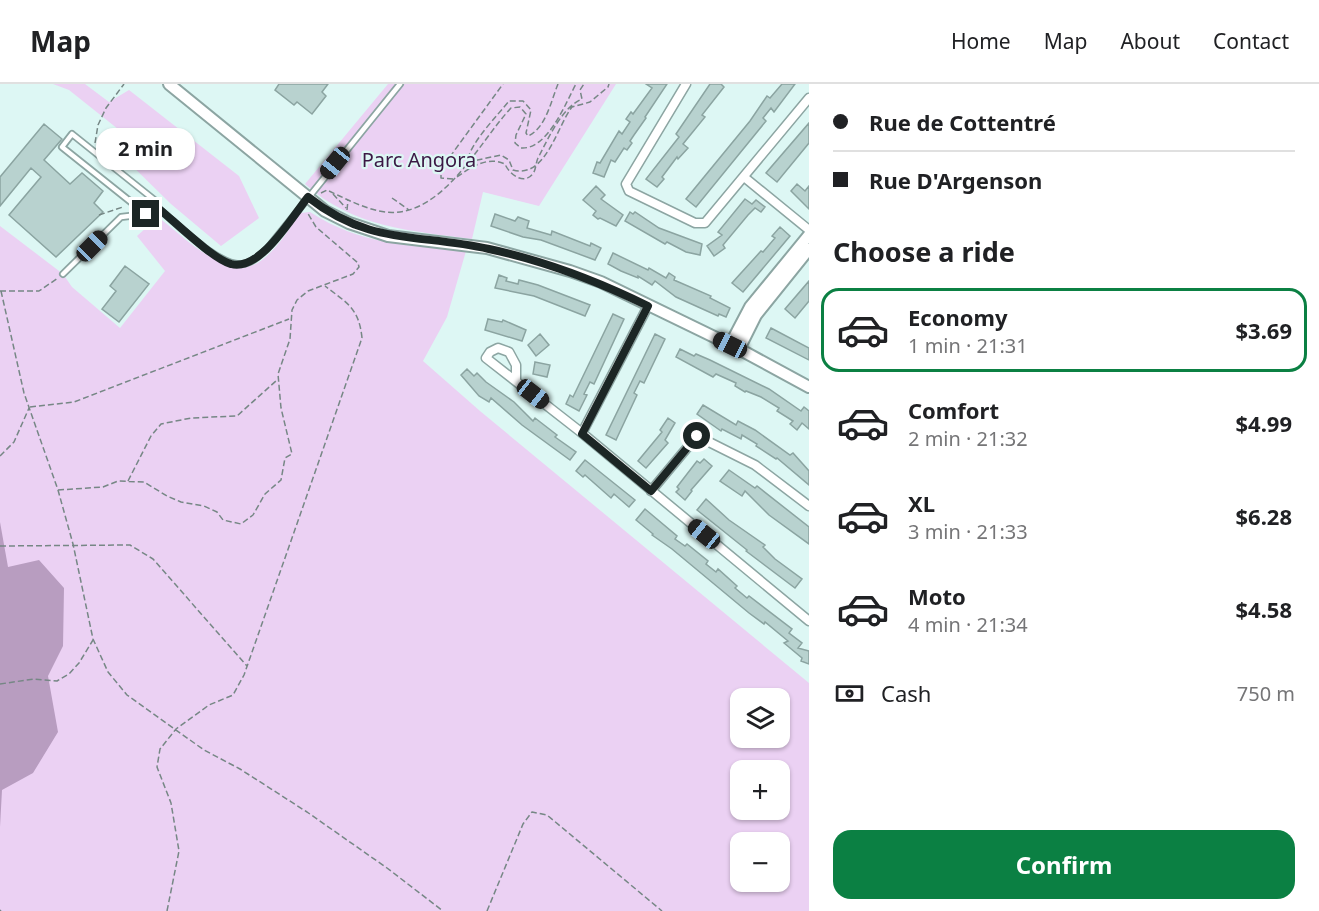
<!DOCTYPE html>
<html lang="en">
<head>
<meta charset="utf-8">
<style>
  body { margin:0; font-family:"Noto Sans",sans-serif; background:#f6f6f6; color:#202124; height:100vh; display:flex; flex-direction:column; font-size:22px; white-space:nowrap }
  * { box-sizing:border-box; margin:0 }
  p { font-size:20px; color:#757577 }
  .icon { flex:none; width:33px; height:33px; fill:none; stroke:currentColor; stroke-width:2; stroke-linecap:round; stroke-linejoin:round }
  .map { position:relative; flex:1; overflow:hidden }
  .drawer { display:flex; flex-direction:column; background:#fff; width:510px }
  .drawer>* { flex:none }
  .guide { display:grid; align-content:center; height:132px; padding:0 24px; background:#fff }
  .fabs { position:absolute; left:730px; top:604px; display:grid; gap:12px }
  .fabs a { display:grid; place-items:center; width:60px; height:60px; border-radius:12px; background:#fff; box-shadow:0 2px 4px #0004; font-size:30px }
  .end { position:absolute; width:27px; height:27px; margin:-14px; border:8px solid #1c2625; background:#fff; box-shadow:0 0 0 3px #fff }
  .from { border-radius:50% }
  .bubble { position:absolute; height:42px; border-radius:18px; background:#fff; box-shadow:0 2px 4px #0004; font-size:20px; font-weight:700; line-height:42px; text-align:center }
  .car { position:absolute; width:18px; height:36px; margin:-18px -9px; border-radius:8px; box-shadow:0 0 4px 2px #0007; background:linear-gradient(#222 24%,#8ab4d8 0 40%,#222 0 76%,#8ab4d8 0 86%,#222 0) }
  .guide b { display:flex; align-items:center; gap:21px; height:57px; font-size:22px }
  .guide b+b { border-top:2px solid #e0e0e0 }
  .guide i { width:15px; height:15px; background:#202124 }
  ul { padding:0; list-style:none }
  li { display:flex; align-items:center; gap:18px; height:84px; margin:0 12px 9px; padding:0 12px; border:3px solid transparent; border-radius:18px }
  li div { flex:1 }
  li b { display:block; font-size:22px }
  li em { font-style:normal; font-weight:700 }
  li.selected { border-color:#0b8043 }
  li>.icon { width:54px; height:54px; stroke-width:1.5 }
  h2 { padding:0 24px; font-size:27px; line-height:72px }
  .pay { display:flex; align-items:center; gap:15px; height:66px; padding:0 24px; font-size:22px }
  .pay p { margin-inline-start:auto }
  .cta { display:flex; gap:12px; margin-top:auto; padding:12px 24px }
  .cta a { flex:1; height:69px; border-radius:18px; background:#0b8043; color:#fff; font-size:24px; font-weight:700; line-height:69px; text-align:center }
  header { display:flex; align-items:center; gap:36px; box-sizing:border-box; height:84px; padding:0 30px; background:#fff; border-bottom:2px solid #e0e0e0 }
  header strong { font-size:28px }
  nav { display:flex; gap:33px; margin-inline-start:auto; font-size:21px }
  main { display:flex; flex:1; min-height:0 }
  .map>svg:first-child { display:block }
  .green { fill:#ebd1f3; fill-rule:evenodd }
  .water { fill:#b89dc0 }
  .building { fill:#b8d2cf; stroke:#8ba4a1; stroke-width:1.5 }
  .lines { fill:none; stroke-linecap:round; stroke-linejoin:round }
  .service-casing { stroke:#8ca5a2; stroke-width:8 }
  .minor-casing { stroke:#8ca5a2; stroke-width:11 }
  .tertiary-casing { stroke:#8ca5a2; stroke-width:14 }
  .path { stroke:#768785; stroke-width:1.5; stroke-dasharray:6 3; stroke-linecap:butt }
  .service { stroke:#fff; stroke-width:4.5 }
  .minor { stroke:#fff; stroke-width:8 }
  .tertiary { stroke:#fff; stroke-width:10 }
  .route { stroke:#1c2625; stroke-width:8 }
  .labels { text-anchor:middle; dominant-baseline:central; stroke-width:4.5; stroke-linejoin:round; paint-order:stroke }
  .park-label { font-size:20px; fill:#3a1744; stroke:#ddf7f4 }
</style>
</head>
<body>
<header>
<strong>Map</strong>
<nav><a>Home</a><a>Map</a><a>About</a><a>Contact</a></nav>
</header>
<main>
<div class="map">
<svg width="809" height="827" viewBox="0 0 809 827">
  <rect width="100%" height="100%" fill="#ddf7f4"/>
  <path class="green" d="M53,0H85L109,18L129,6L239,92L259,134L221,162L171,120L120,70L128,53L69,6Z
    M388,0H616L539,122L483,108L472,155C411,147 352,143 305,100Z
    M310,128C361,161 407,161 466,167L447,233L423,277L480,327L809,599V827H0V142L63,190L72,203L120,244L165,187L137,152L158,133C183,152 230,201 262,176C278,164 289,145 300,129ZM741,615H780V654H741ZM741,687H780V726H741ZM741,759H780V798H741Z"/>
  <path class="water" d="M0,438L8,483L39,476L64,504L63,562L48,592L58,648L33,689L2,706L0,743Z"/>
  <path class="building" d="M279,0H328L322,8L326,12L312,30L297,18L294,21L275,6Z
    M646,0H667L645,33L646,34L634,51L630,57L632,59L627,66L624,64L615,78L611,76L604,93L593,89L597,78L600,79L619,47L622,50L630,38L626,35L631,28L633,30L652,4Z
    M710,0H721L724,3L702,31L705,33L683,60L688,64L678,75L677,73L662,93L664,95L657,103L646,95L679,53L676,50Z
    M782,0H795L774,28L771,24L763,34L766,37L696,123L686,115L750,37L767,12L770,14Z
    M809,39V59L777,98L766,89Z
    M44,40L62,55L44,76L70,100L82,89L103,107L94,119L103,128L56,173L9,131L41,93L31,84L0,122V93Z
    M797,100L805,107L809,102V125L791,107Z
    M596,102L605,111L601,115L623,131L616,142L600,134L598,135L593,131L596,127L583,116Z
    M745,115L752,120L756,116L765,123L761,128L755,124L748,131L723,161L725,164L714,172L707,162L722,151L718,148Z
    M630,128L633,130L635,128L659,144L702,160L700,171L686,168L667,158L665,160L625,137Z
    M495,130L515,137L518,133L529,137L527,144L551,151L552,147L590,162L591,159L601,164L595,176L541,156L523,153L491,142Z
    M780,143L790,152L743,208L732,199L761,167L763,168L775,154L772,152Z
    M613,169L648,186L649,184L666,194L669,189L675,193L674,196L711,212L710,214L730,224L726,233L719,230L718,232L676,213L655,197L652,201L638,192V194L621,187L608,180Z
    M125,182L149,200L119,238L102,225L116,207L110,202Z
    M499,191L507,194L506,197L518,200L519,196L538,201L590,221L585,232L534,212L495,204Z
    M809,197V217L795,234L785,225Z
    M613,230L624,235L594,300L590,298L584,310L587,311L579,327L566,320L570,311L573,313Z
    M488,235L502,238L503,236L526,246L522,257L485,246Z
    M771,244L809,264V276L766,254Z
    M540,250L549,261L536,272L528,261Z
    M655,250L665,255L644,299L640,297L634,309L637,311L616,356L606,351Z
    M680,265L694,272L696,270L710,276L769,305L801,327L804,323L809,327V345L802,339L797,346L790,340L793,337L777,327L779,324L761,313L746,307L745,308L735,302L736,299L716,290L713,293L676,273Z
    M535,278L550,281L547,293L533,290Z
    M467,285L474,292L477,289L486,298L514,318L533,337L535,334L557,351L555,353L576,368L570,376L522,341L491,314L489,318L479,312L461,291Z
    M703,321L736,341L738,337L755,346L790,371L793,369L809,387V401L777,374L776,375L756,362L757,360L742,351L741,355L722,345L721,347L697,330Z
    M668,334L675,339L665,356L668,359L646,384L638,377L662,348L660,346Z
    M704,375L712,382L691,406L692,407L685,416L676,408L679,405L677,403L697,377L700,379Z
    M585,376L635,416L629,423L614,410L611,414L585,391L583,393L576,387Z
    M729,386L755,404L757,402L809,443V460L769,431L745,407L742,412L720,397Z
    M706,415L729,436L765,461L763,463L775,475L802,495L795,504L746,467L747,466L697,426Z
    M645,425L677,452L675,455L685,462L687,460L708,477L706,480L716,488L718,485L737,502L735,504L747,514L749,512L792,545L789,549L802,559L798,564L809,567V580L801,577L802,574L784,559L788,557L765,538L764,540L749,529L672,465L652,451L653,450L636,436Z"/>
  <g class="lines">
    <g class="service-casing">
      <path id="service" d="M146,130L62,63L72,50L157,118L158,124
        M63,190L121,133L146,130L158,124C176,139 220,184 243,180C252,179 260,171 267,165L400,0"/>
    </g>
    <g class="minor-casing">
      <path id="minor" d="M686,0L626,100L629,107L695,139H705L809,14
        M744,93L809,146
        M516,297V281L509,268L498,264L490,268L486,274L582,349L809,537
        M582,349L648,222
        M651,407L697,352L755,381L809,422"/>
    </g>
    <g class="tertiary-casing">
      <path id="tertiary" d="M169,0L325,127L349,139L388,152L487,164L570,187L601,198L739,265L809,303
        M730,261L750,223L809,151
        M739,265L756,231L809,165"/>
    </g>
    <path class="path" d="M558,0C551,17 546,44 528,52L526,49L531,26L523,17H509C499,30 467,62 468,78L501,71L509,76L513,86C546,95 557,42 572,23L590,18L608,3L609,0
      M95,59L98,41L106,24L124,0
      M457,93C471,83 487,72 505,80C509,90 525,103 534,88C536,84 536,78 538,74C548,55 562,23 582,15L580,6L584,0
      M453,95L441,94V85L503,0
      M321,109L327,106C344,114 361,123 379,127C440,140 477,60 511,24L520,23L526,30L516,51L515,59L521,64C548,66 566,18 576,0
      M333,110L346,124
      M392,114L409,126
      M347,126L348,116
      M99,131L123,123
      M0,207H39L58,194
      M1,207L24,309L58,406L73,460L93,555L108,588L127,611L204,666L240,685L307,728L387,784L443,827
      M30,323L74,318L289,235
      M0,372L14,358L29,324
      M128,397L151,352L161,340L191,334L237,332L277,296
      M58,406L103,403L118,397L144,398L167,412L181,418L204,422L217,428L223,436L241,440L253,431L265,410L281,396L285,374L292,370L281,324L278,290L290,255L292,226L297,216L308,207L353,190L359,183L358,179L316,143L307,128
      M0,462L130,461L153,475L247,582
      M0,600L34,595L57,597L69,590L79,579L93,556
      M0,826L1,827
      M167,827L179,767L171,719L157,683L160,665L176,645L209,621L233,611L244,591L362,254C359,224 347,219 325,202
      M487,827L523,740L532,728L547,731L662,827"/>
    <use href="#service" class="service"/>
    <use href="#minor" class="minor"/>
    <use href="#tertiary" class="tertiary"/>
  </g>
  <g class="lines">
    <path class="route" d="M146,130L158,124C174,137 214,176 231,180C260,188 292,133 308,113C370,162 418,149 489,165C546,177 597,197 648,222L582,350L651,407L697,352"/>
  </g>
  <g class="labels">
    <g class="park-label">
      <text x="419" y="75">Parc Angora</text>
    </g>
  </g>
</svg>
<div class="fabs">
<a><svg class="icon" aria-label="layers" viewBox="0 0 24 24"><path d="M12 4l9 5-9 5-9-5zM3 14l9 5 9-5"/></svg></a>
<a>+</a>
<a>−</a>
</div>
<i class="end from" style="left:697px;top:352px"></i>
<i class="end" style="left:146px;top:130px"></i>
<div class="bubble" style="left:96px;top:44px;width:99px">2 min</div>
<i class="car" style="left:335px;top:79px;rotate:219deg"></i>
<i class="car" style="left:92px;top:162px;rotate:45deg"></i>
<i class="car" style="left:730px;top:261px;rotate:296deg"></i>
<i class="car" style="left:533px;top:310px;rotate:128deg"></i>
<i class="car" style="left:704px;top:450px;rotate:309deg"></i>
</div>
<section class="drawer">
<div class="guide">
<b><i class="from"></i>Rue de Cottentré</b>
<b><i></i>Rue D'Argenson</b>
</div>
<h2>Choose a ride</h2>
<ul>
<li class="selected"><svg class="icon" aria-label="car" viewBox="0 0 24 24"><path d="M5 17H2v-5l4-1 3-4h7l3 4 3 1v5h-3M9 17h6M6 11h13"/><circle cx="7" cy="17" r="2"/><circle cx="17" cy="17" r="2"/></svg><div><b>Economy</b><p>1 min · 21:31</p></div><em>$3.69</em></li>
<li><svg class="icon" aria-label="car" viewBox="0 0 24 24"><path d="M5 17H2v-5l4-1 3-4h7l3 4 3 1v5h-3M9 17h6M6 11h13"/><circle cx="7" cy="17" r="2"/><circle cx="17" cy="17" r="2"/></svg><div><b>Comfort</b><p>2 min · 21:32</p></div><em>$4.99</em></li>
<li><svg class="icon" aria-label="car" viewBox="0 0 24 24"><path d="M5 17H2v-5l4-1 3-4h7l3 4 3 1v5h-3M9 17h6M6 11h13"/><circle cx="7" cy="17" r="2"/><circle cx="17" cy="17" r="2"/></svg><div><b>XL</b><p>3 min · 21:33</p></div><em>$6.28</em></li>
<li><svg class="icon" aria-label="car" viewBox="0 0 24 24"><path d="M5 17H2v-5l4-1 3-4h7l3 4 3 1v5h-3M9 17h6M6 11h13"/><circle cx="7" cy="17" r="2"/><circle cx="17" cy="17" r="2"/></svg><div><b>Moto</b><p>4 min · 21:34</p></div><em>$4.58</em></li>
</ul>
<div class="pay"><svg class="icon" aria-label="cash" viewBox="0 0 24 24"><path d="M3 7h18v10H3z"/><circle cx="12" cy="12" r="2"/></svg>Cash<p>750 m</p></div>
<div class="cta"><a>Confirm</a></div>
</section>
</main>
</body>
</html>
